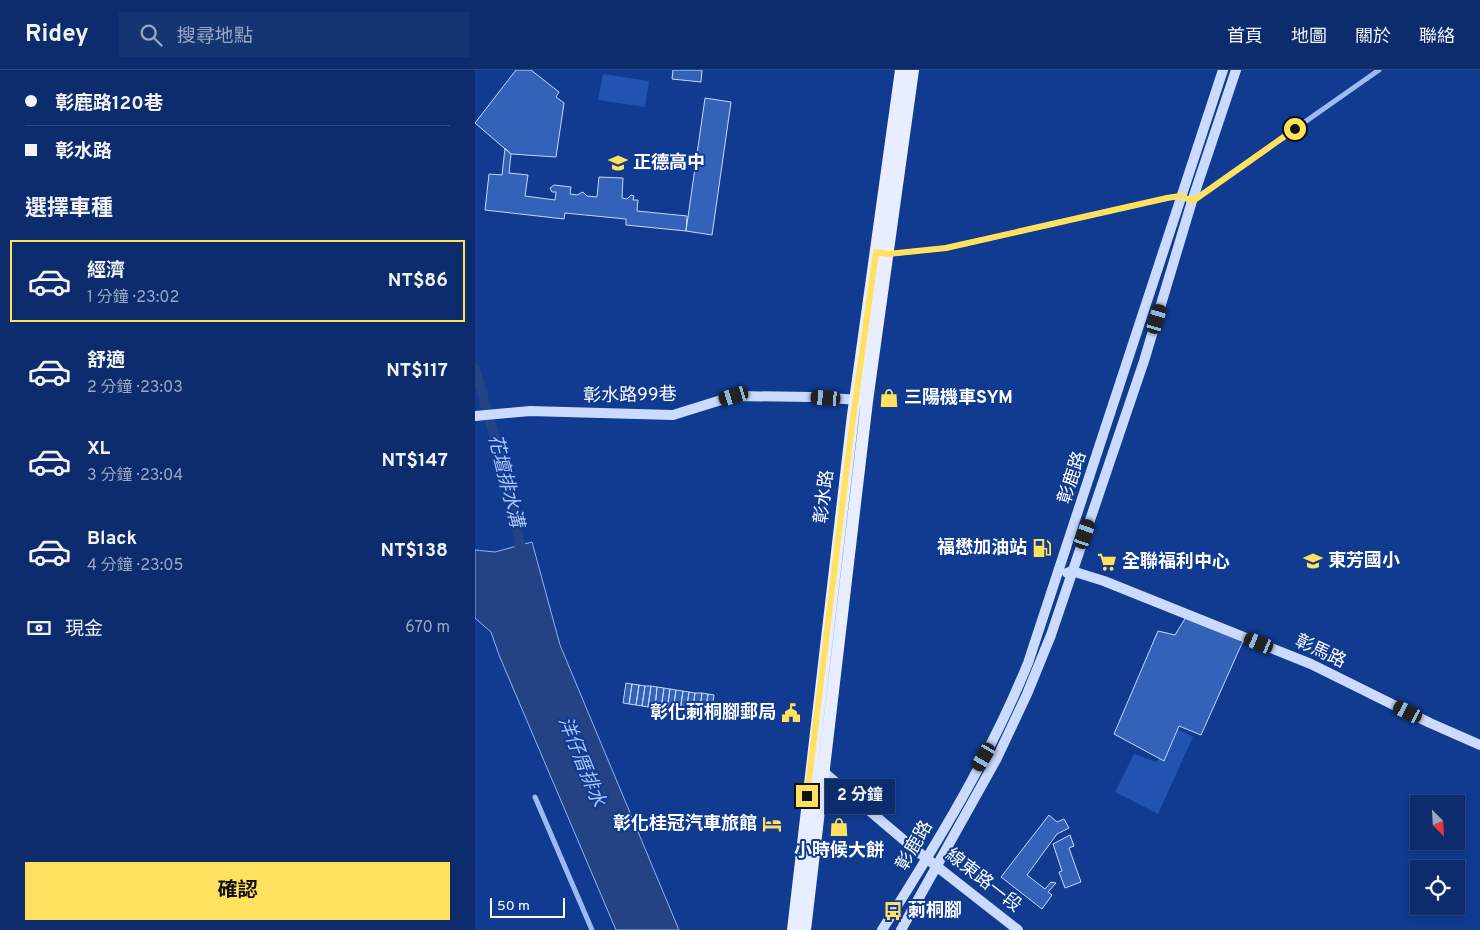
<!DOCTYPE html>
<html lang="zh-TW">
<head>
<meta charset="utf-8">
<style>
  body { margin:0; font-family:Overpass,"Noto Sans TC",sans-serif; background:#153472; color:#f1f3f6; height:100vh; display:flex; flex-direction:column; font-size:19px; white-space:nowrap }
  * { box-sizing:border-box; margin:0 }
  p { font-size:16px; color:#9aa7c2 }
  .icon { flex:none; width:28px; height:28px; fill:none; stroke:currentColor; stroke-width:2; stroke-linecap:round; stroke-linejoin:round }
  .map { position:relative; flex:1; overflow:hidden }
  .details { display:flex; flex-direction:column; background:#0c2c6d; width:475px }
  .details>* { flex:none }
  .top-card { display:grid; align-content:center; height:110px; padding:0 25px; background:#0c2c6d }
  .needle { width:32px; rotate:156deg }
  .buttons { position:absolute; left:935px; top:725px; display:grid; gap:10px }
  .buttons a { display:grid; place-items:center; width:55px; height:55px; border-radius:0px; background:#0c2c6d; box-shadow:0 2px 8px #0003,0 0 0 1px #2c4880; font-size:25px }
  .scale { position:absolute; left:15px; bottom:12px; width:75px; box-sizing:border-box; padding-left:5px; border:2px solid #fff; border-top:0; font-size:14px; line-height:18px; white-space:nowrap; color:#fff; -webkit-text-stroke:4px #103b91; paint-order:stroke }
  .end { position:absolute; width:22px; height:22px; margin:-11px; border:6px solid #ffe15e; background:#111; box-shadow:0 0 0 2px #111 }
  .from { border-radius:50% }
  .bubble { position:absolute; height:35px; border-radius:0px; background:#0c2c6d; box-shadow:0 2px 8px #0003,0 0 0 1px #2c4880; font-size:16px; font-weight:700; line-height:35px; text-align:center }
  .car { position:absolute; width:15px; height:30px; margin:-15px -8px; border-radius:6px; box-shadow:0 0 4px 1px #0007; background:linear-gradient(#222 24%,#8ab4d8 0 40%,#222 0 76%,#8ab4d8 0 86%,#222 0) }
  .top-card b { display:flex; align-items:center; gap:18px; height:48px; font-size:19px }
  .top-card b+b { border-top:1px solid #2c4880 }
  .top-card i { width:12px; height:12px; background:#f1f3f6 }
  ul { padding:0; list-style:none }
  li { display:flex; align-items:center; gap:15px; height:82px; margin:0 10px 8px; padding:0 15px; border:2px solid transparent; border-radius:0px }
  li div { flex:1 }
  li b { display:block; font-size:19px }
  li em { font-style:normal; font-weight:700 }
  li.on { border-color:#ffe15e }
  li>.icon { width:45px; height:45px; stroke-width:1.5 }
  h2 { padding:0 25px; font-size:22px; line-height:60px }
  .pay { display:flex; align-items:center; gap:12px; height:55px; padding:0 25px; font-size:19px }
  .pay p { margin-inline-start:auto }
  .cta { display:flex; gap:10px; margin-top:auto; padding:10px 25px }
  .cta a { flex:1; height:58px; border-radius:0px; background:#ffe15e; color:#111; font-size:20px; font-weight:700; line-height:58px; text-align:center }
  header { display:flex; align-items:center; gap:30px; box-sizing:border-box; height:70px; padding:0 25px; background:#0c2c6d; border-bottom:1px solid #2c4880 }
  header strong { font-size:24px }
  nav { display:flex; gap:28px; margin-inline-start:auto; font-size:18px }
  .search { width:350px; height:45px; background:#153472; display:flex; align-items:center; gap:12px; box-sizing:border-box; padding:0 18px; border-radius:0px; color:#9aa7c2; font-size:19px }
  main { display:flex; flex:1; min-height:0 }
  .map>svg:first-child { display:block }
  .green { fill:#2253b1 }
  .water { fill:#234384; stroke:#8db3f7 }
  .lines { fill:none; stroke-linecap:round; stroke-linejoin:round }
  .canal { stroke:#234384; stroke-width:10 }
  .building { fill:#3462b9; stroke:#c3d8fd }
  .street { stroke:#9cbaf3; stroke-width:5 }
  .secondary { stroke:#cbdbfd; stroke-width:10 }
  .primary { stroke:#e8eeff; stroke-width:12 }
  .route { stroke:#ffe15e; stroke-width:6 }
  .labels { text-anchor:middle; dominant-baseline:central; stroke-width:4; stroke-linejoin:round; paint-order:stroke }
  .poi-label { font-size:18px; font-weight:bold; fill:#fff; stroke:#103b91; text-anchor:start }
  .street-label { font-size:18px; fill:#fff; stroke:#103b91 }
  .water-label { font-size:19px; font-style:italic; fill:#a8c5fa; stroke:#103b91 }
</style>
</head>
<body>
<header>
<strong>Ridey</strong>
<div class="search"><svg class="icon" aria-label="search" viewBox="0 0 24 24"><circle cx="10" cy="10" r="6"/><path d="M15 15l6 6"/></svg>搜尋地點</div>
<nav><a>首頁</a><a>地圖</a><a>關於</a><a>聯絡</a></nav>
</header>
<main>
<section class="details">
<div class="top-card">
<b><i class="from"></i>彰鹿路120巷</b>
<b><i></i>彰水路</b>
</div>
<h2>選擇車種</h2>
<ul>
<li class="on"><svg class="icon" aria-label="car" viewBox="0 0 24 24"><path d="M5 17H2v-5l4-1 3-4h7l3 4 3 1v5h-3M9 17h6M6 11h13"/><circle cx="7" cy="17" r="2"/><circle cx="17" cy="17" r="2"/></svg><div><b>經濟</b><p>1 分鐘 · 23:02</p></div><em>NT$86</em></li>
<li><svg class="icon" aria-label="car" viewBox="0 0 24 24"><path d="M5 17H2v-5l4-1 3-4h7l3 4 3 1v5h-3M9 17h6M6 11h13"/><circle cx="7" cy="17" r="2"/><circle cx="17" cy="17" r="2"/></svg><div><b>舒適</b><p>2 分鐘 · 23:03</p></div><em>NT$117</em></li>
<li><svg class="icon" aria-label="car" viewBox="0 0 24 24"><path d="M5 17H2v-5l4-1 3-4h7l3 4 3 1v5h-3M9 17h6M6 11h13"/><circle cx="7" cy="17" r="2"/><circle cx="17" cy="17" r="2"/></svg><div><b>XL</b><p>3 分鐘 · 23:04</p></div><em>NT$147</em></li>
<li><svg class="icon" aria-label="car" viewBox="0 0 24 24"><path d="M5 17H2v-5l4-1 3-4h7l3 4 3 1v5h-3M9 17h6M6 11h13"/><circle cx="7" cy="17" r="2"/><circle cx="17" cy="17" r="2"/></svg><div><b>Black</b><p>4 分鐘 · 23:05</p></div><em>NT$138</em></li>
</ul>
<div class="pay"><svg class="icon" aria-label="cash" viewBox="0 0 24 24"><path d="M3 7h18v10H3z"/><circle cx="12" cy="12" r="2"/></svg>現金<p>670 m</p></div>
<div class="cta"><a>確認</a></div>
</section>
<div class="map">
<svg width="1005" height="860" viewBox="0 0 1005 860">
  <rect width="100%" height="100%" fill="#103b91"/>
  <path class="green" d="M128,4L174,11L170,37L123,30Z
    M698,657L718,667L683,744L640,722L659,684L682,692Z"/>
  <path class="water" d="M57,472L85,575L204,860H141L24,585L16,562L0,548V480L20,482Z"/>
  <g class="lines">
    <path class="canal" d="M0,299L34,416L45,474L43,487"/>
  </g>
  <path class="building" d="M41,0H56L84,22L81,27L89,33L81,87L36,84L0,53Z
    M198,0H227L226,12L197,9Z
    M230,28L256,32L237,165L211,161Z
    M30,78L36,84L34,103L53,105L50,126L80,130L81,122H77L75,118L79,115L96,117L95,124L102,125L108,122L112,126L122,127L124,107L148,108L147,128L152,129L156,125L159,126L158,130H163L162,141L212,146L211,161L151,155V149L90,143L89,149L10,140L14,104L27,105Z
    M711,547L768,571L726,665L704,656L689,691L639,664L683,561L700,565Z
    M151,613L157,614L154,634L148,633Z
    M157,614L164,615L161,635L154,634Z
    M164,615L170,616L167,636L161,635Z
    M170,616H176L173,637L167,636Z
    M176,616L182,617L180,638L173,637Z
    M182,617L189,618L186,639L180,638Z
    M189,618L195,619L192,640L186,639Z
    M195,619L201,620L198,640H192Z
    M201,620L208,621L205,641L198,640Z
    M208,621L214,622L211,642L205,641Z
    M214,622L220,623L217,643L211,642Z
    M220,623H227L224,644L217,643Z
    M227,623L233,624L230,645L224,644Z
    M233,624L239,625L236,646L230,645Z
    M574,745L582,752L589,749L594,758L582,764L552,805L570,819L576,812L581,813L573,822L577,825L567,839L526,807Z
    M595,765L599,776L594,778L606,812L590,818L584,802L587,801L578,774Z"/>
  <g class="lines">
    <path class="street" d="M414,184L471,178L692,128L705,126L717,131L904,0
      M60,727L117,860"/>
    <path class="secondary" d="M0,346L55,341L198,345L259,326L337,327L386,330
      M592,503L597,501L629,511L836,594L955,653L1005,675
      M344,698L437,777L543,860
      M407,860C461,775 515,687 553,593L748,0
      M426,860L522,688L552,624L576,565L669,291L717,131L761,0"/>
    <path class="primary" d="M318,860L378,345L426,0
      M330,860L392,331L438,0"/>
  </g>
  <g class="lines">
    <path class="route" d="M332,726L376,363L401,182L413,184L471,178L692,128L705,126L718,131L820,59"/>
  </g>
  <defs>
    <g id="school-bare" transform="scale(1.5)"><path d="M0-5L7-2L0 1L-7-2ZM-4 1L0 2.5L4 1V4Q0 6-4 4Z" fill="#ffe15e" stroke="#103b91" stroke-width="2.5" paint-order="stroke"/></g>
    <g id="shop-bare" transform="scale(1.5)"><path d="M-5-2.5h2.3a2.7 3.5 0 0 1 5.4 0H5L5.5 6h-11ZM-1.5-2.5h3a1.5 2.3 0 0 0-3 0Z" fill="#ffe15e" stroke="#103b91" stroke-width="2.5" paint-order="stroke"/></g>
    <g id="fuel-bare" transform="scale(1.5)"><path d="M-5.5-6h7V0h2V4h1.3V-2.5L3-4.5l.8-.8L6-3V5H2.5V1h-1V6h-7ZM-4.2-4.7v3.2H.2V-4.7Z" fill="#ffe15e" stroke="#103b91" stroke-width="2.5" paint-order="stroke"/></g>
    <g id="supermarket-bare" transform="scale(1.5)"><path d="M-6-5.5h2.5l.6 2H6L4.5 2H-2.5L-4.4-4H-6ZM-1.5 3.2a1.3 1.3 0 1 0 .1 0ZM3 3.2a1.3 1.3 0 1 0 .1 0Z" fill="#ffe15e" stroke="#103b91" stroke-width="2.5" paint-order="stroke"/></g>
    <g id="civic-bare" transform="scale(1.5)"><path d="M-.6-6.5H3V-4.5H.6V-3L4-1V1h2V6H-6V1h2V-1L-.6-3ZM-1.2 2.5V6h2.4V2.5Z" fill="#ffe15e" stroke="#103b91" stroke-width="2.5" paint-order="stroke"/></g>
    <g id="hotel-bare" transform="scale(1.5)"><path d="M-6-4.5h1.5V1H6V5H4.5V3h-9V5H-6ZM-4 0a1.8 1.8 0 1 1 3.6 0ZM.5 0V-2.5h3Q6-2.5 6 0Z" fill="#ffe15e" stroke="#103b91" stroke-width="2.5" paint-order="stroke"/></g>
    <g id="bus-bare" transform="scale(1.5)"><path d="M-5-6H5V4H4V6H2V4H-2V6H-4V4H-5ZM-3.5-4V0h7V-4ZM-3.5 1.2v1.5H-2V1.2ZM2 1.2v1.5H3.5V1.2Z" fill="#ffe15e" stroke="#103b91" stroke-width="2.5" paint-order="stroke"/></g>
  </defs>
  <g fill-rule="evenodd">
    <use href="#school-bare" x="143" y="93"/>
    <use href="#shop-bare" x="414" y="328"/>
    <use href="#fuel-bare" x="567" y="478"/>
    <use href="#school-bare" x="838" y="491"/>
    <use href="#supermarket-bare" x="632" y="492"/>
    <use href="#civic-bare" x="316" y="643"/>
    <use href="#hotel-bare" x="297" y="754"/>
    <use href="#shop-bare" x="364" y="757"/>
    <use href="#bus-bare" x="418" y="841"/>
  </g>
  <g class="labels">
    <g class="poi-label">
      <text x="158" y="93">正德高中</text>
      <text x="429" y="328">三陽機車SYM</text>
      <text x="552" y="478" text-anchor="end">福懋加油站</text>
      <text x="853" y="491">東芳國小</text>
      <text x="647" y="492">全聯福利中心</text>
      <text x="301" y="643" text-anchor="end">彰化莿桐腳郵局</text>
      <text x="282" y="754" text-anchor="end">彰化桂冠汽車旅館</text>
      <text x="364" y="781" text-anchor="middle">小時候大餅</text>
      <text x="433" y="841">莿桐腳</text>
    </g>
    <g class="street-label">
      <text transform="translate(155 326) rotate(-1)">彰水路99巷</text>
      <text transform="translate(598 408) rotate(-72)">彰鹿路</text>
      <text transform="translate(350 427) rotate(-83)">彰水路</text>
      <text transform="translate(845 582) rotate(25)">彰馬路</text>
      <text transform="translate(440 776) rotate(-60)">彰鹿路</text>
      <text transform="translate(508 811) rotate(38)">線東路一段</text>
    </g>
    <g class="water-label">
      <text transform="translate(30 411) rotate(76)">花壇排水溝</text>
      <text transform="translate(106 692) rotate(68)">洋仔厝排水</text>
    </g>
  </g>
</svg>
<div class="buttons">
<a><svg class="needle" viewBox="-14 -14 28 28"><path d="M0-13l5 13h-10z" fill="#e53935"/><path d="M0 13l5-13h-10z" fill="#9aa7c2"/></svg></a>
<a><svg class="icon" aria-label="locate" viewBox="0 0 24 24"><circle cx="12" cy="12" r="6"/><path d="M12 2v4M12 18v4M2 12h4M18 12h4"/></svg></a>
</div>
<div class="scale">50 m</div>
<i class="end from" style="left:820px;top:59px"></i>
<i class="end" style="left:332px;top:726px"></i>
<div class="bubble" style="left:350px;top:709px;width:70px">2 分鐘</div>
<i class="car" style="left:682px;top:249px;rotate:17deg"></i>
<i class="car" style="left:259px;top:326px;rotate:253deg"></i>
<i class="car" style="left:351px;top:328px;rotate:274deg"></i>
<i class="car" style="left:610px;top:464px;rotate:19deg"></i>
<i class="car" style="left:784px;top:573px;rotate:292deg"></i>
<i class="car" style="left:933px;top:642px;rotate:297deg"></i>
<i class="car" style="left:509px;top:687px;rotate:210deg"></i>
</div>
</main>
</body>
</html>
